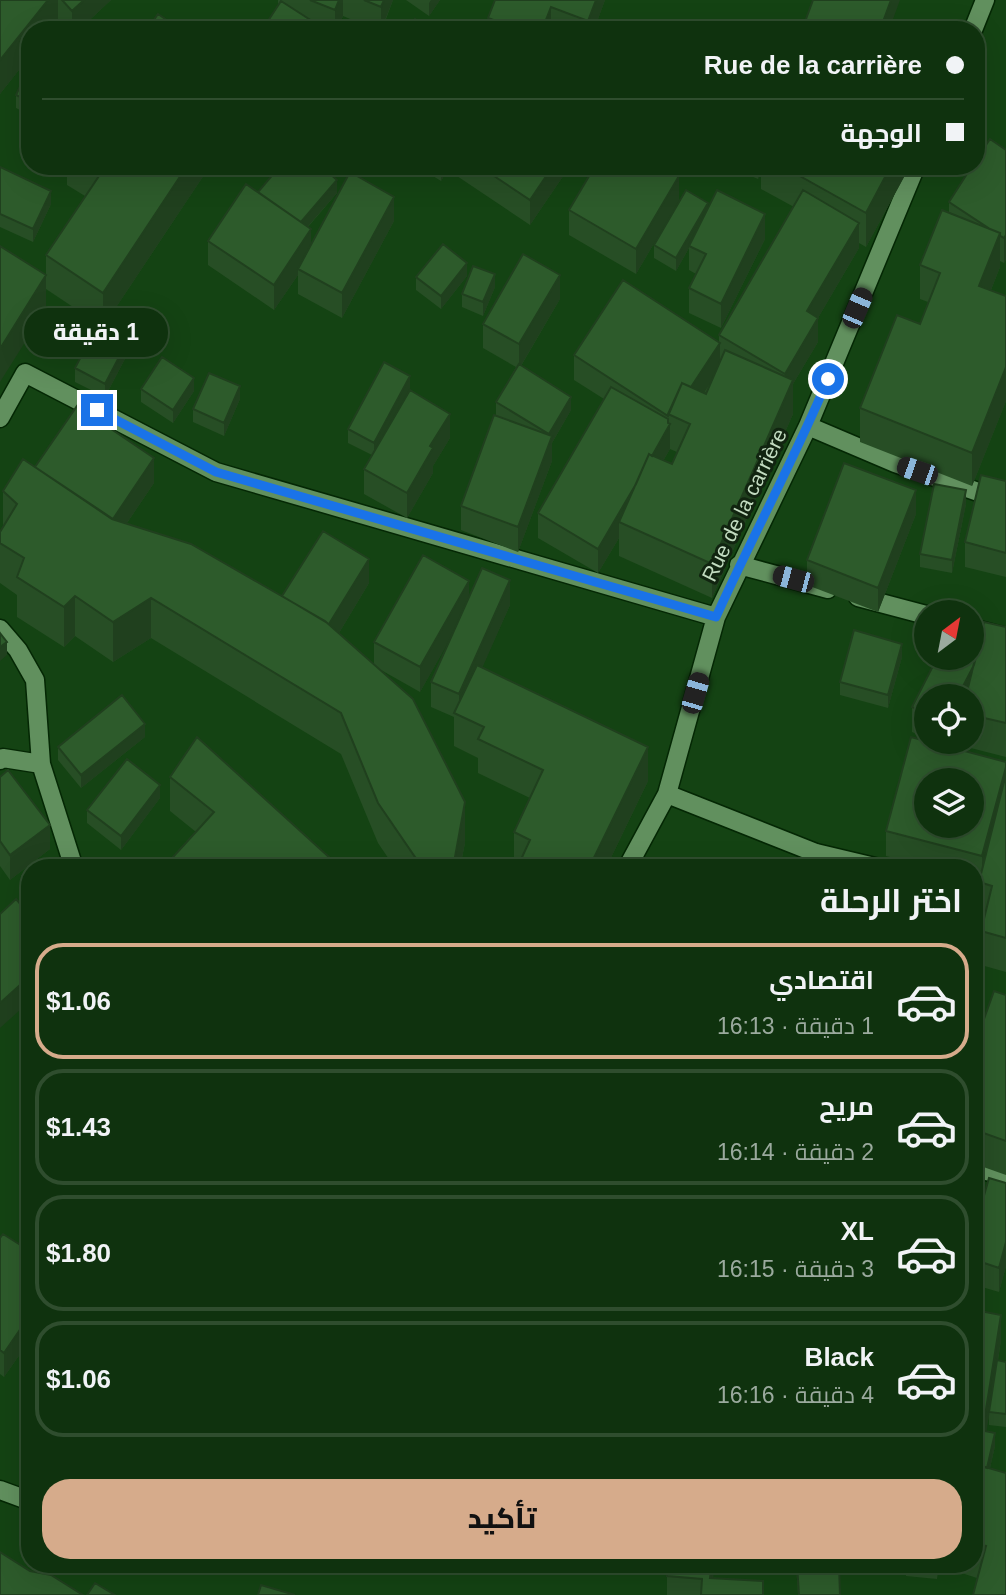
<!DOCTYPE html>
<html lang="ar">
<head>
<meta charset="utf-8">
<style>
  body { margin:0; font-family:Helvetica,Cairo,sans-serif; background:#183a17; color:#f1f3f6; direction:rtl; height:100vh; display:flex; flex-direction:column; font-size:26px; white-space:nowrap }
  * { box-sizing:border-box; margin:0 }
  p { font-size:23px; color:#9baa9e }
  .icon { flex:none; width:38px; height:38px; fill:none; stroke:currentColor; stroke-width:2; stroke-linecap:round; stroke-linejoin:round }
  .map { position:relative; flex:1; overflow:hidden; direction:ltr }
  .details { position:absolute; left:21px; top:859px; width:962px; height:714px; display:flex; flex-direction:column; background:#0f320e; border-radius:28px; box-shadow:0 7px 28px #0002,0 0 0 2px #2f4d2e; direction:rtl }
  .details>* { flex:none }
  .guide { position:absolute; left:21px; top:21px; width:964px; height:154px; border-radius:28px; box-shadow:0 7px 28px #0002,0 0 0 2px #2f4d2e; direction:rtl; display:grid; align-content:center; height:154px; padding:0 21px; background:#0f320e }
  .needle { width:46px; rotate:32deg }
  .tools { position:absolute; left:914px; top:600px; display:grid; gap:14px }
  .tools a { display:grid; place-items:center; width:70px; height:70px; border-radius:50%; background:#0f320e; box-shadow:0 7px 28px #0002,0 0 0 2px #2f4d2e; font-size:35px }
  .end { position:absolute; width:32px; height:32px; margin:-16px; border:9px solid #1a73e8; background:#fff; box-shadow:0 0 0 4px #fff }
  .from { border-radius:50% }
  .bubble { position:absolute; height:49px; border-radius:24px; background:#0f320e; box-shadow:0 7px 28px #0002,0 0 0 2px #2f4d2e; font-size:23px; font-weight:800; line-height:49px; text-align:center; direction:rtl }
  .car { position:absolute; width:21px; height:42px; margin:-21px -10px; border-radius:9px; box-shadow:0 0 5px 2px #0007; background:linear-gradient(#222 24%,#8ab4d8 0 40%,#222 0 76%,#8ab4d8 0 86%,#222 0) }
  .guide b { display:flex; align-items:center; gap:24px; height:66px; font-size:26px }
  .guide b+b { border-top:2px solid #2f4d2e }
  .guide i { width:18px; height:18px; background:#f1f3f6 }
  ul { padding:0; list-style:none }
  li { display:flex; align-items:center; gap:21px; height:116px; margin:0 14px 10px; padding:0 7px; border:4px solid #2f4d2e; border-radius:28px }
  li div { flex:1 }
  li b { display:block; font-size:26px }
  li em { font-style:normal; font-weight:800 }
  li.on { border-color:#d6ab8b }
  li>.icon { width:63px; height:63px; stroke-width:1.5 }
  h2 { padding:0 21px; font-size:32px; line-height:84px }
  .cta { display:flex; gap:14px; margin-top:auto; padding:14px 21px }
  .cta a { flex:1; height:80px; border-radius:28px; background:#d6ab8b; color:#111; font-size:28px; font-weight:800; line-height:80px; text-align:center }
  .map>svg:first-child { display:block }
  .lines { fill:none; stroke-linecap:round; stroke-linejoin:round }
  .minor-casing { stroke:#042704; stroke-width:21 }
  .minor { stroke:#61905e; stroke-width:18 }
  .wall { fill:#274e25; fill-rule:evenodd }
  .shaded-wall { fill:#20401e }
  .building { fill:#2d5b2b; stroke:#20401e; stroke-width:2; fill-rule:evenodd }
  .route { stroke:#1a73e8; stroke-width:9 }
  .labels { text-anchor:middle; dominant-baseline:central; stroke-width:6; stroke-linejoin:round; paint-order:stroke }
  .street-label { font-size:21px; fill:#c2dbc0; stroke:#112410 }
</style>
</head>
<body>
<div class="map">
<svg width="1006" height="1595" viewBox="0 0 1006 1595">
  <rect width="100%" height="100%" fill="#144313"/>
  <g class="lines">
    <g class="minor-casing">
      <path id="minor" d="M973,30L985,0
        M0,418L25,373L216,472L716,617
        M808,426L895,463L984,494L1006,493
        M739,565L828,589
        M858,597L926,615
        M971,628L1006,637
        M0,629L18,650L35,680L41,764L74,868
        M0,760L3,758L41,764
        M667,794L816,853L879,868
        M627,868L667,794L716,617L808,426L916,166
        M975,891L1006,898
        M975,1169L1006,1175
        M0,1490L30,1501
        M215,1564H232"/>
    </g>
    <use href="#minor" class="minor"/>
  </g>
  <path class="wall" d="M0,0H111L79,30H66L58,21L30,30V56L0,94Z
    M278,0H393L382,30H377L343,16L337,30H262L278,5Z
    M406,0H440L429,16Z
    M495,0H605L594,30H488V18Z
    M30,65V115L16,108V95Z
    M1006,150V259L1004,263L1000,261V267L991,290L1006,296V401L972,486L860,442V408L920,324L928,302L920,299V265L949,213V202Z
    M67,166H210L103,327L46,289V309V255L85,196L67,185Z
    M417,166H450L441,181Z
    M454,166H570L530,225L454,174Z
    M727,166H910L866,247L859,243V248L818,318V342L793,384V414L712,598L619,556V538L598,573L538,538V513L604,399L574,380V355L719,342V335L794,207L761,189V173L758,179ZM670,449L677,452L672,464L663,461Z
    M0,167L51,204L33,242L0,227V235Z
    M258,192L337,193L308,227L311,244L394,221L342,318L298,294V275L274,310L208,265V241Z
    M679,201L636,274L569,235V210Z
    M708,207L765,239L721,328L689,313V288L696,274L689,270V248L676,271L654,258V245Z
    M467,276L441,309L416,290V277Z
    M495,287L483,316L462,307V294Z
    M560,299L521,366L571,410L552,443V461L518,552L461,530V506L496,415V402L516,367L483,348V324Z
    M127,355L105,397L75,382V368Z
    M141,389L194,391L173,423L141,402Z
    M410,390L401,406L450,438L433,466V473L407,518L364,494V469L372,455L348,443V429Z
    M240,399L224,436L193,422V409Z
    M35,467L154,483L127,523L282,596L369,583L339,633L374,665V642L469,598L510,605L482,667L648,781L606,868H517L514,866V832L530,798L478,773V758L454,746V717L431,707V682L452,635L420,692L381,670L465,843L460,868H395L378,843L341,754L151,638L113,662L75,636L64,647L17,617V595L0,583V543L3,526V491Z
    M1006,481V577L965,567V542Z
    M966,504L952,573L920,567V554Z
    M916,514L878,612L807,585V560Z
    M1006,627V757L963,746V742H971V696H926V738L912,732V707L981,636Z
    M902,657L888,708L840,695V682Z
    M145,737L81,788L58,760V747Z
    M933,742H948L946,746L1006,762V972L981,965V931L985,918L979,916L980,880L975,879V868H933L886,856V831Z
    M0,777L50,849L10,880L0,866Z
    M170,777L341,868L196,832L170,811Z
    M160,798L121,850L87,823V810Z
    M30,872V904L22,889V876Z
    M1006,995V1175L975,1164V1044Z
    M30,1035V1052L27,1050V1037Z
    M1006,1183V1266L999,1292L975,1285V1227Z
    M0,1238L30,1251V1340L4,1377L0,1374Z
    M975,1310L1001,1340L998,1361L1006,1362V1427L989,1425V1415L986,1431L995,1446L990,1468L1006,1473L977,1578L952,1570V1564H975Z
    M30,1418V1450L26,1448V1423Z
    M796,1564H839L840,1595H798Z
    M906,1564H939L937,1579L906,1576Z
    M667,1576L713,1578L763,1595H667Z"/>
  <path class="shaded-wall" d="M48,0H58V21L51,30H30V56L0,94V60Z
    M84,0H111L79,30H72V11Z
    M339,0H343V16L337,30H335V10Z
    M384,0H393L381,30V7Z
    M431,0H440L429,16V3Z
    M596,0H605L594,30H588V21Z
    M891,0H900L889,30H880Z
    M551,7V30H542Z
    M187,166H210L103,327V293Z
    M441,166H450L441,181Z
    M553,166H570L530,225V200Z
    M758,166H761V173L758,179Z
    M891,166H910L866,247V213Z
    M679,176V201L636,274V249Z
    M337,180V193L296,240V227Z
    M51,191V204L33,242V229Z
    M394,197V221L342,318V293Z
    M708,203V216L689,246V248L676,271V258Z
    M765,214V239L721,328V304Z
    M859,223V248L818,318V342L793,384V414L712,598V564L785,399V374L807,311Z
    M311,229V254L298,269V275L274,310V285Z
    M1000,233V267L979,320V286Z
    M1006,235V259L1004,263V238Z
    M467,263V276L441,309V296Z
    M495,274V287L483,316V302Z
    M46,275V309L0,382V349Z
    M560,275V299L519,369V344Z
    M127,342V355L105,397V384Z
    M720,343V368L687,419V394Z
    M1006,367V401L972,486V453Z
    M410,376V390L374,456V443Z
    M194,378V391L173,423V410Z
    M240,386V399L224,436V423Z
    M571,397V410L552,443V461L518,552V527L549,434Z
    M450,414V438L433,466V473L407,518V493L430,446Z
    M670,424V449L626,525L619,522V538L598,573V549Z
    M154,458V483L112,545V520Z
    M916,490V514L878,612V588Z
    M966,490V504L952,573V560Z
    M369,559V583L327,653V628Z
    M510,580V605L461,716L459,715V694Z
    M469,581V606L420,692V667Z
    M75,596V636L64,647V607Z
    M151,598V638L113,662V622Z
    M7,642V655L0,661V647Z
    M902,644V657L888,708V695Z
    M978,656L971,696H958Z
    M145,724V737L81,788V775Z
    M648,747V781L606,868H589Z
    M1006,767V792L982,881V856Z
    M160,785V798L121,850V836Z
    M465,802V843L460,868H453Z
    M50,825V849L10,880V855Z
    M30,976V1001L0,1028V1003Z
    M1006,1242V1266L999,1292V1268Z
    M30,1315V1340L4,1377V1353Z
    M1001,1315V1340L985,1441V1416Z
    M995,1433V1446L987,1481V1468Z
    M712,1564H715L711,1595L710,1578Z"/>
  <path class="building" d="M0,0H48L0,60Z
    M62,0H84L72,11Z
    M310,0H339L335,10Z
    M364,0H384L381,7Z
    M495,0H596L588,21L551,7L542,30H515V28L488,18Z
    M813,0H891L880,30H802Z
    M281,1L326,30H262Z
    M158,14L181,30H147Z
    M415,19L432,30H408Z
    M480,25L486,30H476Z
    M30,65V102L16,95Z
    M990,139L1006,150V235L1004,238L1000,236V233L990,229L949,202L972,166H976V160Z
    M91,166H187L103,293L46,255L101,173Z
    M280,166H321L337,180L301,222L258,192Z
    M479,166H553L530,200Z
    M595,166H663L679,176L636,249L569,210Z
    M782,166H891L866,213Z
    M0,167L51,191L33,229L0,214Z
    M350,172L394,197L342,293L298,269Z
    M246,184L311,229L274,285L208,241Z
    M686,190L708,203L676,258L654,245Z
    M717,190L765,214L721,304L689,288L706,254L689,246Z
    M803,190L859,223L807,311L818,318L785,374L719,335Z
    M942,210L1000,233L979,286L1006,296V367L972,453L860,408L897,315L920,324L940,273L920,265Z
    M443,244L467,263L441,296L416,277Z
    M0,246L46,275L0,349Z
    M523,254L560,275L519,344L483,324Z
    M473,266L495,274L483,302L462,294Z
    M623,280L720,343L691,387L682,383L668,416L574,355Z
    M97,326L127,342L105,384L75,368Z
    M725,350L793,380L712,564L619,522L649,454L672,464L690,424L668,414L682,383L706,394Z
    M162,357L194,378L173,410L141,389Z
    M384,362L410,376L374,443L348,429Z
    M519,364L571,397L549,434L496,402Z
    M209,373L240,386L224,423L193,409Z
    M611,387L668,419V423L670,424L652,456L649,454L636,484L598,549L538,513Z
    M410,390L450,414L430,446L433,448L407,493L364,469Z
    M77,406L154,458L113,519L35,467Z
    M494,415L552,436L518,527L461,506Z
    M23,459L112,519L191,544L325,621L413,699L465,802L453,868H415L417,860L378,803L341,713L151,598L113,622L75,596L64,607L17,577L24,558L0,543V532L17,504L3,491Z
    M844,463L916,490L878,588L807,560Z
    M981,475L1006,481V553L965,542Z
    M934,484L966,490L952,560L920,554Z
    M323,531L369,559L329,624L282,596Z
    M423,555L469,581L420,667L374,642Z
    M482,568L510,580L459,694L431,682Z
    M984,622L1006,627V723L971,715V696H966Z
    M854,630L902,644L888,695L840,682Z
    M971,631L981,636L974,665L958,696H926V714L912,707L937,658H971Z
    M0,633L7,642L0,647Z
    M477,665L648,747L589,868H517L530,840L514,832L543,770L478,739L484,727L454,713Z
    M122,695L145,724L81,775L58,747Z
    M197,737L341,868H163L214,812L170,777Z
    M911,737L926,741V742H931L1006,762V767L982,856L886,831ZM926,780H971V826H926Z
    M127,759L160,785L121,836L87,810Z
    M8,770L50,825L10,855L0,841V777Z
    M1006,774V938L981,931L992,886L979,882Z
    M54,859L59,868H37Z
    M30,872V891L22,876Z
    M16,899L30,915V976L0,1003V914Z
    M994,991L1006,995V1141L975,1130V1044Z
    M989,1178L1006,1183V1242L999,1268L975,1260V1248L980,1231L975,1229V1227Z
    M3,1234L30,1251V1315L4,1353L0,1350V1238Z
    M975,1310L1001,1315L985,1416L975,1415Z
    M997,1360L1006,1362V1414L989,1412Z
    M975,1429L995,1433L987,1468L975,1464Z
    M975,1464L1006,1473V1595H973L986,1546L975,1543Z
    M0,1552L30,1571L51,1575L83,1595H0Z
    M668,1564H712L710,1578L763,1581V1595H701L702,1579L667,1576Z
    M797,1564H839L840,1595H799Z
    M95,1583L115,1595H87Z
    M261,1585L295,1595H258Z"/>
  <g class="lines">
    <path class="route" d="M97,410L216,472L716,617C752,537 794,460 828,379"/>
  </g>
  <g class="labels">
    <g class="street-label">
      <text transform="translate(744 505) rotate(-64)">Rue de la carrière</text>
    </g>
  </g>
</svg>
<div class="tools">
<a><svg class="needle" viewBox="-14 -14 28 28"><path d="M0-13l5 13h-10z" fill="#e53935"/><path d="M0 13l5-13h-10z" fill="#9baa9e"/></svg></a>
<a><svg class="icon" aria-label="locate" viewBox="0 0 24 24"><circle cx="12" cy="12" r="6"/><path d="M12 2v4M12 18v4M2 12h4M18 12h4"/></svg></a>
<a><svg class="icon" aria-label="layers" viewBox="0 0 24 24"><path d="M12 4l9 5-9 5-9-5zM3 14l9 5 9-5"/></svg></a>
</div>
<i class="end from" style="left:828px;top:379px"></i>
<i class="end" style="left:97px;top:410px"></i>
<div class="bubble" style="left:24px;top:308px;width:144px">1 دقيقة</div>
<i class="car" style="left:857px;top:308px;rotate:23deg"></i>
<i class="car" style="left:917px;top:471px;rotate:289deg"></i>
<i class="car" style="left:793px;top:579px;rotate:285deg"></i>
<i class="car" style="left:695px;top:693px;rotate:16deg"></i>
<div class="guide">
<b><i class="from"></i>Rue de la carrière</b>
<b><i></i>الوجهة</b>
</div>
<section class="details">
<h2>اختر الرحلة</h2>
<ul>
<li class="on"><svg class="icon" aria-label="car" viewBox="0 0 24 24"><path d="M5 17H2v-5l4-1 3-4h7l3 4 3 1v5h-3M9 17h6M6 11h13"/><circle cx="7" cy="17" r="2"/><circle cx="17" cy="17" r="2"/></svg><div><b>اقتصادي</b><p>1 دقيقة · 16:13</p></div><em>$1.06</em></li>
<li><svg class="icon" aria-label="car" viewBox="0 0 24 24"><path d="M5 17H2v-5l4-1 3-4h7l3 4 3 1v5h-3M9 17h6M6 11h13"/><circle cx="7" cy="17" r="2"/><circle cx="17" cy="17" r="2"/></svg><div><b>مريح</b><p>2 دقيقة · 16:14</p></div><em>$1.43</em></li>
<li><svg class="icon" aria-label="car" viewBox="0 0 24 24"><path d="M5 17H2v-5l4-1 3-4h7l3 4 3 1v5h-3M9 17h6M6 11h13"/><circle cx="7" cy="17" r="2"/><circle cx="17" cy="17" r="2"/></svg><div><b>XL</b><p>3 دقيقة · 16:15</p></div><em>$1.80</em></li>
<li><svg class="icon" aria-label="car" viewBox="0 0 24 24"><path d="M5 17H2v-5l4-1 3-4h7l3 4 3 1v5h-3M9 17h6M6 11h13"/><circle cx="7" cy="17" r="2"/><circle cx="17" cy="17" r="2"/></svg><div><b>Black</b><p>4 دقيقة · 16:16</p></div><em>$1.06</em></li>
</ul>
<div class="cta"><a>تأكيد</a></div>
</section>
</div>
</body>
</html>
